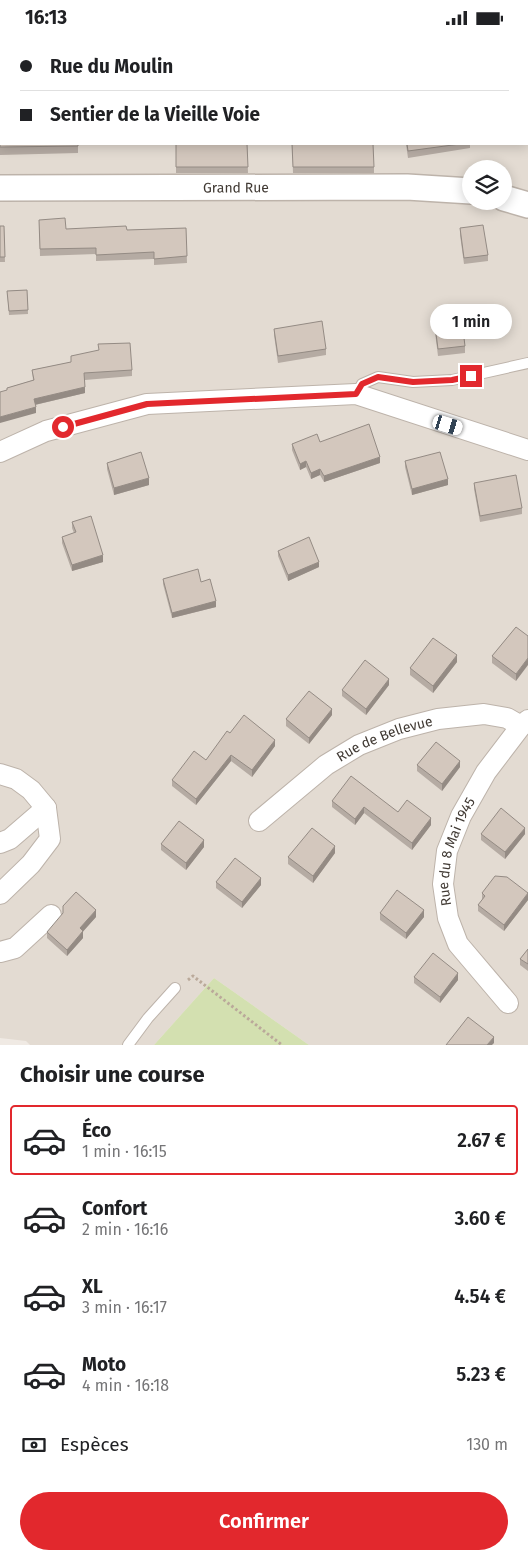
<!DOCTYPE html>
<html lang="fr">
<head>
<meta charset="utf-8">
<style>
  body { margin:0; font-family:"Fira Sans",sans-serif; background:#f2f2f2; color:#202124; height:100vh; display:flex; flex-direction:column; font-size:19px; white-space:nowrap }
  * { box-sizing:border-box; margin:0 }
  p { font-size:16px; color:#757577 }
  .icon { flex:none; width:28px; height:28px; fill:none; stroke:currentColor; stroke-width:2; stroke-linecap:round; stroke-linejoin:round }
  .map { position:relative; height:1010px; overflow:hidden }
  .drawer { display:flex; flex-direction:column; background:#fff; flex:1 }
  .drawer>* { flex:none }
  .guide { position:absolute; left:0px; top:0px; width:529px; height:110px; box-shadow:0 2px 12px #0003; display:grid; align-content:center; height:110px; padding:0 20px; background:#fff }
  .buttons { position:absolute; left:462px; top:125px; display:grid; gap:10px }
  .buttons a { display:grid; place-items:center; width:50px; height:50px; border-radius:50%; background:#fff; box-shadow:0 2px 12px #0003; font-size:25px }
  .end { position:absolute; width:22px; height:22px; margin:-11px; border:6px solid #e2282d; background:#fff; box-shadow:0 0 0 2px #fff }
  .from { border-radius:50% }
  .bubble { position:absolute; height:35px; border-radius:18px; background:#fff; box-shadow:0 2px 12px #0003; font-size:16px; font-weight:600; line-height:35px; text-align:center }
  .car { position:absolute; width:15px; height:30px; margin:-15px -8px; border-radius:6px; box-shadow:0 0 4px 1px #0007; background:linear-gradient(#fff 24%,#345 0 40%,#fff 0 76%,#345 0 86%,#fff 0) }
  .guide b { display:flex; align-items:center; gap:18px; height:48px; font-size:19px }
  .guide b+b { border-top:1px solid #e0e0e0 }
  .guide i { width:12px; height:12px; background:#202124 }
  ul { padding:0; list-style:none }
  li { display:flex; align-items:center; gap:15px; height:70px; margin:0 10px 8px; padding:0 10px; border:2px solid transparent; border-radius:5px }
  li div { flex:1 }
  li b { display:block; font-size:19px }
  li em { font-style:normal; font-weight:600 }
  li.selected { border-color:#e2282d }
  li>.icon { width:45px; height:45px; stroke-width:1.5 }
  h2 { padding:0 20px; font-size:22px; line-height:60px }
  .pay { display:flex; align-items:center; gap:12px; height:55px; padding:0 20px; font-size:19px }
  .pay p { margin-inline-start:auto }
  .button { display:flex; gap:10px; margin-top:auto; padding:10px 20px }
  .button a { flex:1; height:58px; border-radius:30px; background:#e2282d; color:#fff; font-size:20px; font-weight:600; line-height:58px; text-align:center }
  .status { display:flex; justify-content:space-between; align-items:center; height:35px; padding:0 25px; background:#fff; direction:ltr }
  .status svg { height:14px; fill:currentColor }
  .map>svg:first-child { display:block }
  .residential { fill:#e3dbd2; fill-rule:evenodd }
  .green { fill:#d3e0b0 }
  .lines { fill:none; stroke-linecap:round; stroke-linejoin:round }
  .service-casing { stroke:#bdb3aa; stroke-width:12 }
  .minor-casing { stroke:#bdb3aa; stroke-width:22 }
  .tertiary-casing { stroke:#bdb3aa; stroke-width:28 }
  .path { stroke:#baa99a; stroke-width:3; stroke-dasharray:2.5 2.5; stroke-linecap:butt }
  .service { stroke:#fff; stroke-width:10 }
  .minor { stroke:#fff; stroke-width:20 }
  .tertiary { stroke:#fff; stroke-width:25 }
  .wall { fill:#b5aba3 }
  .shaded-wall { fill:#948b84 }
  .building { fill:#d3c7bd; stroke:#948b84 }
  .route { stroke:#e2282d; stroke-width:6 }
  .labels { text-anchor:middle; dominant-baseline:central; stroke-width:4.5; stroke-linejoin:round; paint-order:stroke }
  .street-label { font-size:14px; fill:#413a34; stroke:#fff }
</style>
</head>
<body>
<div class="status"><b>16:13</b><svg viewBox="0 0 49 12"><path d="M0 12V9h3v3zM5 12V6h3v6zM10 12V3h3v9zM15 12V0h3v12zM26 1h20v11H26zM47 4h2v5h-2z"/></svg></div>
<div class="map">
<svg width="528" height="1010" viewBox="0 0 528 1010">
  <rect width="100%" height="100%" fill="#f0eae4"/>
  <path class="residential" d="M0,0H528V1010H309L214,943L154,1010H30L26,1006L0,1003ZM1,1H528V109H1ZM471,134H504V166H471Z"/>
  <path class="green" d="M214,943L309,1010H154Z"/>
  <g class="lines">
    <g class="service-casing">
      <path id="service" d="M356,359L362,349L378,342L413,347L452,345L528,328
        M128,1010L148,983L175,953"/>
    </g>
    <g class="minor-casing">
      <g id="minor">
        <path d="M12,1L14,0"/>
        <path d="M0,417L46,396L147,369L356,359L528,415"/>
        <path d="M0,739L16,744L31,755L46,773L50,804L31,829L0,859"/>
        <path id="s1" d="M259,786L326,730L359,710L399,694L438,684L484,679L507,683L521,691L528,685"/>
        <path d="M0,808L10,804L46,773"/>
        <path d="M0,917L15,913L51,880"/>
        <path id="s2" d="M508,968L458,909L448,883L443,849L447,816L461,781L486,737L521,691"/>
      </g>
    </g>
    <g class="tertiary-casing">
      <g id="tertiary">
        <path id="s3" d="M0,153L407,152L471,156"/>
        <path d="M504,163L528,170"/>
      </g>
    </g>
    <path class="path" d="M188,945L193,941L282,1010"/>
    <use href="#service" class="service"/>
    <use href="#minor" class="minor"/>
    <use href="#tertiary" class="tertiary"/>
  </g>
  <path class="wall" d="M0,84L78,109V118L0,120Z
    M176,109H247L248,138H176Z
    M292,109L374,132V138H293Z
    M406,109H470V113L408,123Z
    M39,185L66,194L127,195L186,193L187,228L154,230V224L96,226V219L40,221Z
    M0,191H4L5,227H0Z
    M460,193L488,220V226L464,229L460,200Z
    M27,255L28,279L9,280L7,256Z
    M435,291L465,311V318L438,321L435,297Z
    M274,294L326,314V320L278,328L274,300Z
    M71,321L132,335V341L85,345V358L35,370L36,378L7,355V353L33,345L32,335L71,327Z
    M320,407L380,428L324,447L320,440L311,444L306,432L300,435L292,415V409Z
    M405,426L448,450L412,460L405,432Z
    M107,428L149,450L114,460L107,434Z
    M474,448L522,473V479L480,487L474,454Z
    M72,487L103,527L72,536L62,508V502L74,498L72,493Z
    M278,516L319,532L288,546L278,521Z
    M163,544L201,547L216,572L172,583L163,549Z
    M516,592V646L492,628V621Z
    M457,627L433,658L410,640V633Z
    M389,650L366,680L342,661V655Z
    M332,680L309,709L286,691V684Z
    M230,698L275,711L252,742L231,726L196,770L172,751V745L206,725Z
    M417,730L460,732L442,756L417,736Z
    M332,766L398,777L431,790L412,815L364,778L355,790L332,772Z
    M481,799H525L505,824L481,805Z
    M161,809L204,812L186,835L161,815Z
    M335,818L313,848L288,829V822Z
    M216,847L261,850L242,873L216,853Z
    M482,858L528,865L504,896L478,876V870L482,865Z
    M380,878L424,882L406,904L380,885Z
    M96,882L83,896V903L67,921L47,903V897Z
    M528,914V936L520,930V924Z
    M414,942L458,945L440,968L414,948Z"/>
  <path class="shaded-wall" d="M85,352V358L34,370V364Z
    M36,372V378L0,388V382Z
    M380,422V428L324,447V441Z
    M306,426V432L300,435V429Z
    M320,434V440L311,444V438Z
    M149,443V450L114,460V453Z
    M448,444V450L412,460V454Z
    M103,520V527L72,536V530Z
    M319,527V532L288,546V540Z
    M216,566V572L172,583V578Z
    M457,620V627L433,658V651Z
    M528,623V630L516,646V639Z
    M389,644V650L366,680V674Z
    M332,674V680L309,709V703Z
    M275,705V711L252,742V735Z
    M231,720V726L196,770V764Z
    M460,726V732L442,756V749Z
    M364,772V778L355,790V784Z
    M431,783V790L412,815V808Z
    M525,793V799L505,824V817Z
    M204,805V812L186,835V828Z
    M335,811V818L313,848V841Z
    M261,843V850L242,873V867Z
    M528,858V865L504,896V890Z
    M96,875V882L80,900V893Z
    M424,875V882L406,904V898Z
    M83,896V903L67,921V915Z
    M458,938V945L440,968V962Z
    M494,1002V1008L492,1010H487Z"/>
  <path class="building" d="M33,0H41V1H30Z
    M45,0H101L98,1H43Z
    M0,84H1V109H78V111L0,112Z
    M176,109H247L248,132H176Z
    M292,109H373L374,132H293Z
    M407,109H460L408,116Z
    M65,183L66,194L126,191L127,195L186,193L187,221L154,224V217L96,220V213L40,214L39,185Z
    M483,190L488,220L464,223L460,193Z
    M0,191H4L5,222H0Z
    M27,255L28,275L9,276L7,256Z
    M322,286L326,314L278,321L274,294Z
    M462,287L465,311L438,314L435,291Z
    M130,308L132,335L84,338L85,352L34,364L36,372L0,382V357L7,355V353L34,345L32,335L71,327V321L99,315L98,309Z
    M369,389L380,422L324,441L320,434L311,438L306,426L300,429L292,409L317,399L320,407Z
    M141,417L149,443L114,453L107,428Z
    M440,417L448,444L412,454L405,426Z
    M516,440L522,473L480,481L474,448Z
    M91,481L103,520L72,530L62,502L76,497L72,487Z
    M309,502L319,527L288,540L278,516Z
    M198,534L201,547L210,544L216,566L172,578L163,544Z
    M516,592L528,601V623L516,639L492,621Z
    M433,603L457,620L433,651L410,633Z
    M365,625L389,644L366,674L342,655Z
    M309,656L332,674L309,703L286,684Z
    M244,680L275,705L252,735L231,720L196,764L172,745L194,716L206,725L227,696L230,698Z
    M436,707L460,726L442,749L417,730Z
    M351,741L398,777L407,765L431,783L412,808L364,772L355,784L332,766Z
    M501,773L525,793L505,817L481,799Z
    M179,786L204,805L186,828L161,809Z
    M312,793L335,811L313,841L288,822Z
    M235,823L261,843L242,867L216,847Z
    M495,841L507,842L528,858L504,890L478,870L485,861L482,858Z
    M397,855L424,875L406,898L380,878Z
    M76,857L96,875L80,893L83,896L67,915L47,897L63,878V871Z
    M528,914V929L520,924Z
    M433,918L458,938L440,962L414,942Z
    M468,982L494,1002L487,1010H446Z"/>
  <g class="lines">
    <path class="route" d="M63,392L147,369L356,359L362,349L378,342L413,347L452,345L471,341"/>
  </g>
  <g class="labels">
    <g class="street-label">
      <text stroke="none"><textPath href="#s3" startOffset="236">Grand Rue</textPath></text>
      <text stroke="none"><textPath href="#s1" startOffset="152">Rue de Bellevue</textPath></text>
      <text stroke="none"><textPath href="#s2" startOffset="174">Rue du 8 Mai 1945</textPath></text>
    </g>
  </g>
</svg>
<div class="buttons">
<a><svg class="icon" aria-label="layers" viewBox="0 0 24 24"><path d="M12 4l9 5-9 5-9-5zM3 14l9 5 9-5"/></svg></a>
</div>
<i class="end from" style="left:63px;top:392px"></i>
<i class="end" style="left:471px;top:341px"></i>
<div class="bubble" style="left:430px;top:269px;width:82px">1 min</div>
<i class="car" style="left:448px;top:390px;rotate:107deg"></i>
<div class="guide">
<b><i class="from"></i>Rue du Moulin</b>
<b><i></i>Sentier de la Vieille Voie</b>
</div>
</div>
<section class="drawer">
<h2>Choisir une course</h2>
<ul>
<li class="selected"><svg class="icon" aria-label="car" viewBox="0 0 24 24"><path d="M5 17H2v-5l4-1 3-4h7l3 4 3 1v5h-3M9 17h6M6 11h13"/><circle cx="7" cy="17" r="2"/><circle cx="17" cy="17" r="2"/></svg><div><b>Éco</b><p>1 min · 16:15</p></div><em>2.67 €</em></li>
<li><svg class="icon" aria-label="car" viewBox="0 0 24 24"><path d="M5 17H2v-5l4-1 3-4h7l3 4 3 1v5h-3M9 17h6M6 11h13"/><circle cx="7" cy="17" r="2"/><circle cx="17" cy="17" r="2"/></svg><div><b>Confort</b><p>2 min · 16:16</p></div><em>3.60 €</em></li>
<li><svg class="icon" aria-label="car" viewBox="0 0 24 24"><path d="M5 17H2v-5l4-1 3-4h7l3 4 3 1v5h-3M9 17h6M6 11h13"/><circle cx="7" cy="17" r="2"/><circle cx="17" cy="17" r="2"/></svg><div><b>XL</b><p>3 min · 16:17</p></div><em>4.54 €</em></li>
<li><svg class="icon" aria-label="car" viewBox="0 0 24 24"><path d="M5 17H2v-5l4-1 3-4h7l3 4 3 1v5h-3M9 17h6M6 11h13"/><circle cx="7" cy="17" r="2"/><circle cx="17" cy="17" r="2"/></svg><div><b>Moto</b><p>4 min · 16:18</p></div><em>5.23 €</em></li>
</ul>
<div class="pay"><svg class="icon" aria-label="cash" viewBox="0 0 24 24"><path d="M3 7h18v10H3z"/><circle cx="12" cy="12" r="2"/></svg>Espèces<p>130 m</p></div>
<div class="button"><a>Confirmer</a></div>
</section>
</body>
</html>
